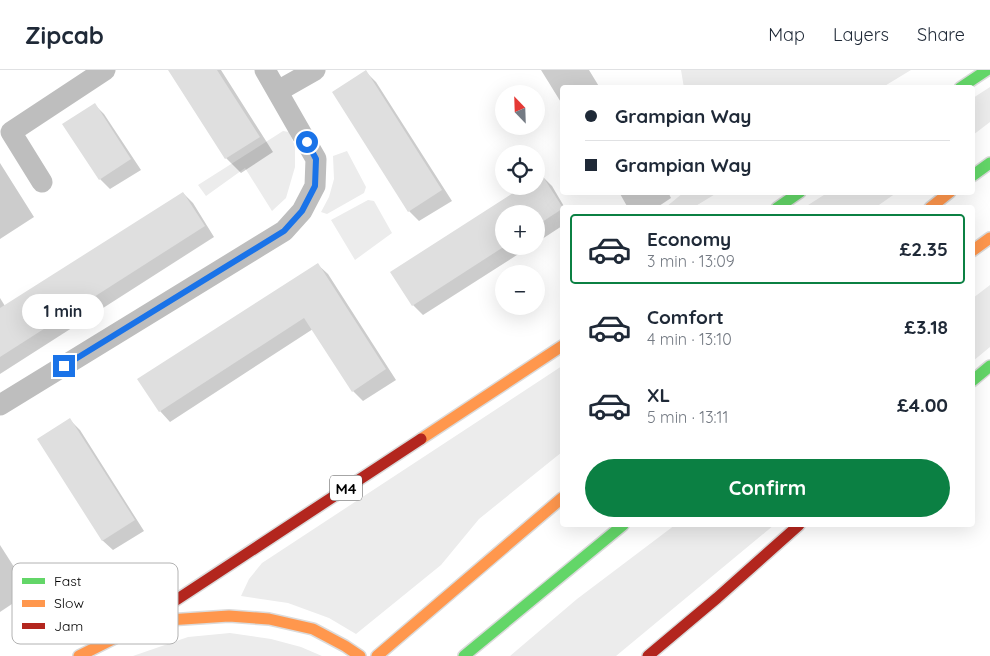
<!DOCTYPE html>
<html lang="en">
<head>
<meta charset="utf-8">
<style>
  body { margin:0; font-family:Quicksand,sans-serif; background:#f6f6f7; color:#1f2937; height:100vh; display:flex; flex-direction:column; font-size:19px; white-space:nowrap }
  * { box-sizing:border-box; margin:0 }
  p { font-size:16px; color:#747a83 }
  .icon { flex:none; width:28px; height:28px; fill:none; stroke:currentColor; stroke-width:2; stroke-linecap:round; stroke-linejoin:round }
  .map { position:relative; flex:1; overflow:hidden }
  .side { position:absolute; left:560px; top:135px; width:415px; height:322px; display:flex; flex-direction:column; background:#fff; border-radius:5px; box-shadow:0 5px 20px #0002 }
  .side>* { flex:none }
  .hud { position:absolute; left:560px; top:15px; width:415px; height:110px; border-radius:5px; box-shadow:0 5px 20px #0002; display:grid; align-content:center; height:110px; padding:0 25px; background:#fff }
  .needle { width:32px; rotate:337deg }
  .buttons { position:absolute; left:495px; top:15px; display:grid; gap:10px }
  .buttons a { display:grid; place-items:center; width:50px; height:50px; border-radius:50%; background:#fff; box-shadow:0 5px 20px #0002; font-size:25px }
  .end { position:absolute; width:22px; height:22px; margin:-11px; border:6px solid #1a73e8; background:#fff; box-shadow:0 0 0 2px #fff }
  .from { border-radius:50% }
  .bubble { position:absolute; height:35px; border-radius:18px; background:#fff; box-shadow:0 5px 20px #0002; font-size:16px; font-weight:700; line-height:35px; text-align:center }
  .hud b { display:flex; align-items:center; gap:18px; height:48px; font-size:19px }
  .hud b+b { border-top:1px solid #e0e1e3 }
  .hud i { width:12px; height:12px; background:#1f2937 }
  ul { padding:9px 0 0; list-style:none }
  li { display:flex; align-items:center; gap:15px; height:70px; margin:0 10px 8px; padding:0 15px; border:2px solid transparent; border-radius:5px }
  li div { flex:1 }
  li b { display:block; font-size:19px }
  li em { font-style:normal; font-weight:700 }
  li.active { border-color:#0b8043 }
  li>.icon { width:45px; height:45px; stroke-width:1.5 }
  .primary-button { display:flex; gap:10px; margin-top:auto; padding:10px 25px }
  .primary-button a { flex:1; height:58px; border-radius:30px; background:#0b8043; color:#fff; font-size:20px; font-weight:700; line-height:58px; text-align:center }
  header { display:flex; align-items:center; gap:30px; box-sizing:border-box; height:70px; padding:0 25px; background:#fff; border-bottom:1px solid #e0e1e3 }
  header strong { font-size:24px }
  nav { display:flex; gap:28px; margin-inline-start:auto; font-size:18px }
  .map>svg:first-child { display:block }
  .green { fill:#ececec }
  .shadow { fill:#0003 }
  .building { fill:#dfdfdf }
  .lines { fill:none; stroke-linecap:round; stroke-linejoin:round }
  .fast-casing { stroke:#dbdbdb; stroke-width:14 }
  .slow-casing { stroke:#dbdbdb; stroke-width:14 }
  .jam-casing { stroke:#dbdbdb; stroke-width:14 }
  .street { stroke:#bebebe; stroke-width:21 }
  .fast { stroke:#63d668; stroke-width:11 }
  .slow { stroke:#ff974d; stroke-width:11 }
  .jam { stroke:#b3261e; stroke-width:11 }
  .route { stroke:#1a73e8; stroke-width:6 }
  .labels { text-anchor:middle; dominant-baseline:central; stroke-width:4; stroke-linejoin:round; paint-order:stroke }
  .shield { fill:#fff; stroke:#4c4c4c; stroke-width:1 }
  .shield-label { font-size:15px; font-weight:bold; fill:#000 }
  .key { fill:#fff; stroke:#b2b2b2; stroke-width:1 }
  .key-label { font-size:14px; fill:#000 }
</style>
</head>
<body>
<header>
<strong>Zipcab</strong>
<nav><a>Map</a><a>Layers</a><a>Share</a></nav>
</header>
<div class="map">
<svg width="990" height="586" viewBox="0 0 990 586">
  <rect width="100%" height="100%" fill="#fff"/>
  <path class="green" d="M681,0H911L883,17L684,18Z
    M990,17V52L973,65V28Z
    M283,61L289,62L295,76V97L286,128L272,141L245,98L206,126L198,115Z
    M347,81L366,117L364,123L327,144L321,142L329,127L334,109L333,86Z
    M683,123V122L717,123L694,137H666Z
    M827,123L828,122L896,123L876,137H805Z
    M368,130L374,131L392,163L355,190L331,150Z
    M990,215V277L973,291V228Z
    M562,296V382L479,449L441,495L356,564L329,548L288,533L241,526L249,509L262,493Z
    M675,455H774L616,586H510L577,529Z
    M230,563L271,569L301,577L322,586H133L188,567Z"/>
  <path class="shadow" d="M169,0H221L273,82L241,103L226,88Z
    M541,0H589L600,18H562V34Z
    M366,2L376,12L452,131L419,151L409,141Z
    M94,34L104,44L141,100L110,119L100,109Z
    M0,93L34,147L0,169Z
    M542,106L552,116L565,138H562V156L536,173V144H504V176H531L423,245L413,235L392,202L536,116Z
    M619,122H668L671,128L656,138H628Z
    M183,123L193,133L214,167L0,304V228L5,236Z
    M317,194L328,204L396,310L363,331L353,321L313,259L170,352L160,341Z
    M70,350L80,360L144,461L113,480L102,470Z
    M0,475L30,522L0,542Z"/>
  <path class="building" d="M168,0H217L260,67L225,89Z
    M366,0L442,120L408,142L332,22Z
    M95,33L131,89L99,110L62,54Z
    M542,105L563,138L562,139L536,156V144H504V176H505L412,236L390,202L524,116H536V108Z
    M183,122L205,156L0,287V238Z
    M318,193L386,299L352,322L304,248L159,342L137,309Z
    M70,348L135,450L102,471L37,369Z"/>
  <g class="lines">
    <g class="fast-casing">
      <path id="fast" d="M960,18L987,0
        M972,106L990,93
        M777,138L800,122
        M972,311L990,296
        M464,586L623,455"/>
    </g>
    <g class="slow-casing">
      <path id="slow" d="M930,138L950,122
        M972,181L990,168
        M421,369L562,276
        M79,586L129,561L168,550L229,546L269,549L313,559L345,576L360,586
        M377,586L562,428"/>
    </g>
    <g class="jam-casing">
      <path id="jam" d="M129,561L421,369
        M648,586L717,528L799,455"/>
    </g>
    <path class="street" d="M278,21L315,0
      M42,112L11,62L105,0
      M0,335L284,161L302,141L315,116L316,89L265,0"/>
    <use href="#fast" class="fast"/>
    <use href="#slow" class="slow"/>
    <use href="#jam" class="jam"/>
  </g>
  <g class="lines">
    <path class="route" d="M64,296L284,161L302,141L315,116L316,89L307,72"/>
  </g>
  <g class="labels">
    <rect class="shield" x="330" y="405.5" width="32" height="25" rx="4"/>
    <g class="shield-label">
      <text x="346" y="418">M4</text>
    </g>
  </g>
  <rect x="12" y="493" width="166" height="81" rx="8" class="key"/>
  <rect x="22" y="508" width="23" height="6" fill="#63d668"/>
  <rect x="22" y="530" width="23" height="7" fill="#ff974d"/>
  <rect x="22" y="553" width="23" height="6" fill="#b3261e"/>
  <g class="key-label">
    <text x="54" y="516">Fast</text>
    <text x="54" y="538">Slow</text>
    <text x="54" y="561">Jam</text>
  </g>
</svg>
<div class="buttons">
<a><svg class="needle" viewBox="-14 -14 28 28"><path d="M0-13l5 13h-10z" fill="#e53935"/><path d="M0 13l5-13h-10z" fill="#747a83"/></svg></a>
<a><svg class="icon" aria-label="locate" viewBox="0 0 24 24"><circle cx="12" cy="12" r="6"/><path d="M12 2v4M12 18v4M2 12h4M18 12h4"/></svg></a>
<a>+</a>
<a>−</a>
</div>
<i class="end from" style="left:307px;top:72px"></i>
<i class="end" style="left:64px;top:296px"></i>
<div class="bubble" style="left:22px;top:224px;width:82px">1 min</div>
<div class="hud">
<b><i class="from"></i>Grampian Way</b>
<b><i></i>Grampian Way</b>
</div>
<section class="side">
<ul>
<li class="active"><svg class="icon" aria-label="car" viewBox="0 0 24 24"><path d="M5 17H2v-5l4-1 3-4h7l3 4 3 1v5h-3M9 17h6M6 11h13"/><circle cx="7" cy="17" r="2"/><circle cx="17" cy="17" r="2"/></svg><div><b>Economy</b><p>3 min · 13:09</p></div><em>£2.35</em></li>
<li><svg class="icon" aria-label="car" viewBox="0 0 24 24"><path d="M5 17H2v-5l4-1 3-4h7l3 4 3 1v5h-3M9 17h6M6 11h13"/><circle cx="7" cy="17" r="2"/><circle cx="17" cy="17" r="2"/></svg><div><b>Comfort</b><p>4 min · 13:10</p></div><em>£3.18</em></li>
<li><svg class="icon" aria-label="car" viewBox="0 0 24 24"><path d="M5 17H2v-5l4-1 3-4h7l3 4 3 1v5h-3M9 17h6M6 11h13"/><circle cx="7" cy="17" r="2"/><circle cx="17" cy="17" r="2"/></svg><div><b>XL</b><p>5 min · 13:11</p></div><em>£4.00</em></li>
</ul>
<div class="primary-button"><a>Confirm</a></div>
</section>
</div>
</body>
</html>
